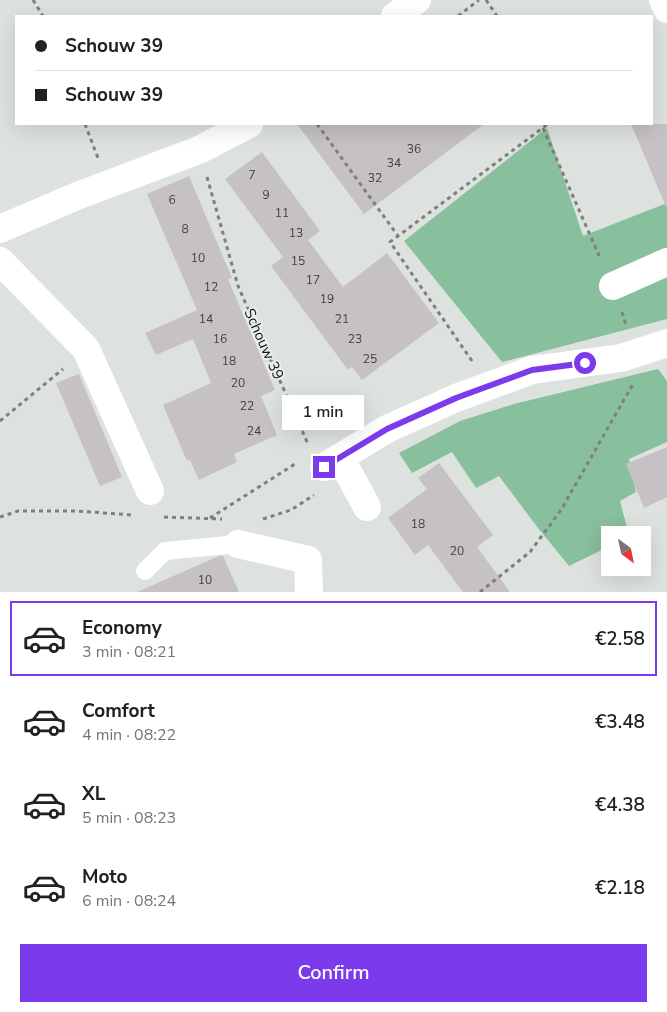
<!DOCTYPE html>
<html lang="en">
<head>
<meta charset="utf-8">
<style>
  body { margin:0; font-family:"Nunito Sans",sans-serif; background:#f2f2f2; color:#202124; height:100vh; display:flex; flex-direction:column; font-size:19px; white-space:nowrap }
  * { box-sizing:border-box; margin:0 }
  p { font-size:16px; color:#757577 }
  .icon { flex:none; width:28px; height:28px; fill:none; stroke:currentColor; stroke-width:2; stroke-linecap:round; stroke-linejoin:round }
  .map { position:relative; height:592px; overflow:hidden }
  .panel { display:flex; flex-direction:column; background:#fff; flex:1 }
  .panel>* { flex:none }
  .banner { position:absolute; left:15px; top:15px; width:638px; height:110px; border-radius:0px; box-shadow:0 5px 20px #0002; display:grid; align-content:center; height:110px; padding:0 20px; background:#fff }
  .needle { width:32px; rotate:147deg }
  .controls { position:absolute; left:601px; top:526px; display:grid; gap:10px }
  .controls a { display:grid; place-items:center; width:50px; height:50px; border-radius:0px; background:#fff; box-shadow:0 5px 20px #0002; font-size:25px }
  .end { position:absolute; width:22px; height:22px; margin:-11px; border:6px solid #7c3aed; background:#fff; box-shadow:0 0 0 2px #fff }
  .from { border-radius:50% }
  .bubble { position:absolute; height:35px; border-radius:0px; background:#fff; box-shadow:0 5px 20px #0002; font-size:16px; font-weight:600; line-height:35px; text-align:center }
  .banner b { display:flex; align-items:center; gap:18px; height:48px; font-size:19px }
  .banner b+b { border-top:1px solid #e0e0e0 }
  .banner i { width:12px; height:12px; background:#202124 }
  ul { padding:9px 0 0; list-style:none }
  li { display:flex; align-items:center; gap:15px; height:75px; margin:0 10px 8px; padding:0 10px; border:2px solid transparent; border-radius:0px }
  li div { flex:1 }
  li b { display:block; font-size:19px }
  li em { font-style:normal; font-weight:600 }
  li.selected { border-color:#7c3aed }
  li>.icon { width:45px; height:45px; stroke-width:1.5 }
  .primary-button { display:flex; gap:10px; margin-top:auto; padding:10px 20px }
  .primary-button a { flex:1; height:58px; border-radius:0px; background:#7c3aed; color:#fff; font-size:20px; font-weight:600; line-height:58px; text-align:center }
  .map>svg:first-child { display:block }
  .green { fill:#88bf9c }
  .building { fill:#c5c1c5 }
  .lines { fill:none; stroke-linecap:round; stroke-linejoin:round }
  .path { stroke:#7d807e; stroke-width:3; stroke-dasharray:4 4; stroke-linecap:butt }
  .lane { stroke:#fff; stroke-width:18 }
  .street { stroke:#fff; stroke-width:28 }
  .route { stroke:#7c3aed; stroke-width:6 }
  .labels { text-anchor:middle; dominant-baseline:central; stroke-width:4; stroke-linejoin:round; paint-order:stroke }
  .number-label { font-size:12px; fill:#404141 }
  .street-label { font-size:15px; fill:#141615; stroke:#eaefec }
</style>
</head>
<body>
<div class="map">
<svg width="667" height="592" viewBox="0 0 667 592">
  <rect width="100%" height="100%" fill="#dde2de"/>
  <path class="green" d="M547,128L583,236L667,203V319L502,362L404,241Z
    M658,369L667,381V442L629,459L636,492L620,501L629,535H610V546L569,566L538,528L499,476L476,488L452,452L412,473L399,453L460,421L514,404Z"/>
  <path class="building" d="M297,124H484L364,214Z
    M631,124H667V209Z
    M262,152L320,231L308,240L343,287L387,253L439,323L362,380L352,367L348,370L271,266L283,257L225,179Z
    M189,176L232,278L228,279L275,390L261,396L277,435L234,454L237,462L199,480L190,460L187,461L163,405L211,383L193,339L156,355L145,333L197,310L147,194Z
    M79,374L122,477L100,486L56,383Z
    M667,447V497L644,508L626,464Z
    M439,463L493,535L477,547L510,592H463L428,545L415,555L388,518L427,489L418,478Z
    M219,556H223L239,592H137Z"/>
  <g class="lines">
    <path class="path" d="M33,0L43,16
      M486,0L497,16
      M458,16L479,0
      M85,124L98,158
      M317,124L398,236
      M543,128L601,260
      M207,177L238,286L308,444
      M622,312L626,325
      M472,361L390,242L548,124
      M0,421L63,369
      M0,517L18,511H77L132,515
      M164,517L222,519
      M210,518L295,464
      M263,519L291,510L314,495
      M480,592L530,552L561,510L633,384"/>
    <path class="lane" d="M145,571L165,551L238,544"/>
    <path class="street" d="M663,0L667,9
      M395,16L417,0
      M0,229L77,196L199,150L249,124
      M0,261L86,349L150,491
      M613,286L667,262
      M324,467L387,429L456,398L532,370L621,358L667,343
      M348,472L367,507
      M238,544L308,560L309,592"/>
  </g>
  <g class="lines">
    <path class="route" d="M324,467L387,429L456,398L532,370L585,363"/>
  </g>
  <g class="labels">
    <g class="number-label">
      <text x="414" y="149">36</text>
      <text x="394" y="163">34</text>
      <text x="252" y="175">7</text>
      <text x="375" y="178">32</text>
      <text x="266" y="195">9</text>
      <text x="172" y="200">6</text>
      <text x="282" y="213">11</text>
      <text x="185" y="229">8</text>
      <text x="296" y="233">13</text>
      <text x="198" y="258">10</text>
      <text x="298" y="261">15</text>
      <text x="313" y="280">17</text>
      <text x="211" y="287">12</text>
      <text x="327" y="299">19</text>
      <text x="206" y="319">14</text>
      <text x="342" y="319">21</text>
      <text x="220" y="339">16</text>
      <text x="355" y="339">23</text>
      <text x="370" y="359">25</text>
      <text x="229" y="361">18</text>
      <text x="238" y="383">20</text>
      <text x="247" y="406">22</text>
      <text x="254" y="431">24</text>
      <text x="418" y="524">18</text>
      <text x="457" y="551">20</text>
      <text x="205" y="580">10</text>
    </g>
    <g class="street-label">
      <text transform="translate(264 344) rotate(66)">Schouw 39</text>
    </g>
  </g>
</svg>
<div class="controls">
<a><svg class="needle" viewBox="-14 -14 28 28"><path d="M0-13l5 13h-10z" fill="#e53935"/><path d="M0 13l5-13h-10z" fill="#757577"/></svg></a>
</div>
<i class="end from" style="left:585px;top:363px"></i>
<i class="end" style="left:324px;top:467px"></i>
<div class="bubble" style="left:282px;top:395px;width:82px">1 min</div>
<div class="banner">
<b><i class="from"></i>Schouw 39</b>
<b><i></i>Schouw 39</b>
</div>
</div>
<section class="panel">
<ul>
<li class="selected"><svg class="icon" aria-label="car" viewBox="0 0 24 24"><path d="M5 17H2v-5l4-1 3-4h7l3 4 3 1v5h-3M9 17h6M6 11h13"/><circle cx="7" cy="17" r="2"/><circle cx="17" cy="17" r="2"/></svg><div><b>Economy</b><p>3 min · 08:21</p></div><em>€2.58</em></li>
<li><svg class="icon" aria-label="car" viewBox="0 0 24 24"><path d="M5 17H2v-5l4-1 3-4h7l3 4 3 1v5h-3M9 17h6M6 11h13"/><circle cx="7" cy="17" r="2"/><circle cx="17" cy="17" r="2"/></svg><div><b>Comfort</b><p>4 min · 08:22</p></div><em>€3.48</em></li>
<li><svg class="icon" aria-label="car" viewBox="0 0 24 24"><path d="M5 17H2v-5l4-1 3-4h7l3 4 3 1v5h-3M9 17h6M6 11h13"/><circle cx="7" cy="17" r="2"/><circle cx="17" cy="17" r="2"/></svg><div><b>XL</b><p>5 min · 08:23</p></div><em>€4.38</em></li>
<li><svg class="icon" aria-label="car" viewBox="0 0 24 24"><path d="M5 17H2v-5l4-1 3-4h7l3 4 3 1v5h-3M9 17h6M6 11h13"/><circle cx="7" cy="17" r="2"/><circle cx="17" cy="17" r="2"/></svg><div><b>Moto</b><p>6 min · 08:24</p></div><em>€2.18</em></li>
</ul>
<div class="primary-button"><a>Confirm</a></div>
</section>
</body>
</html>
